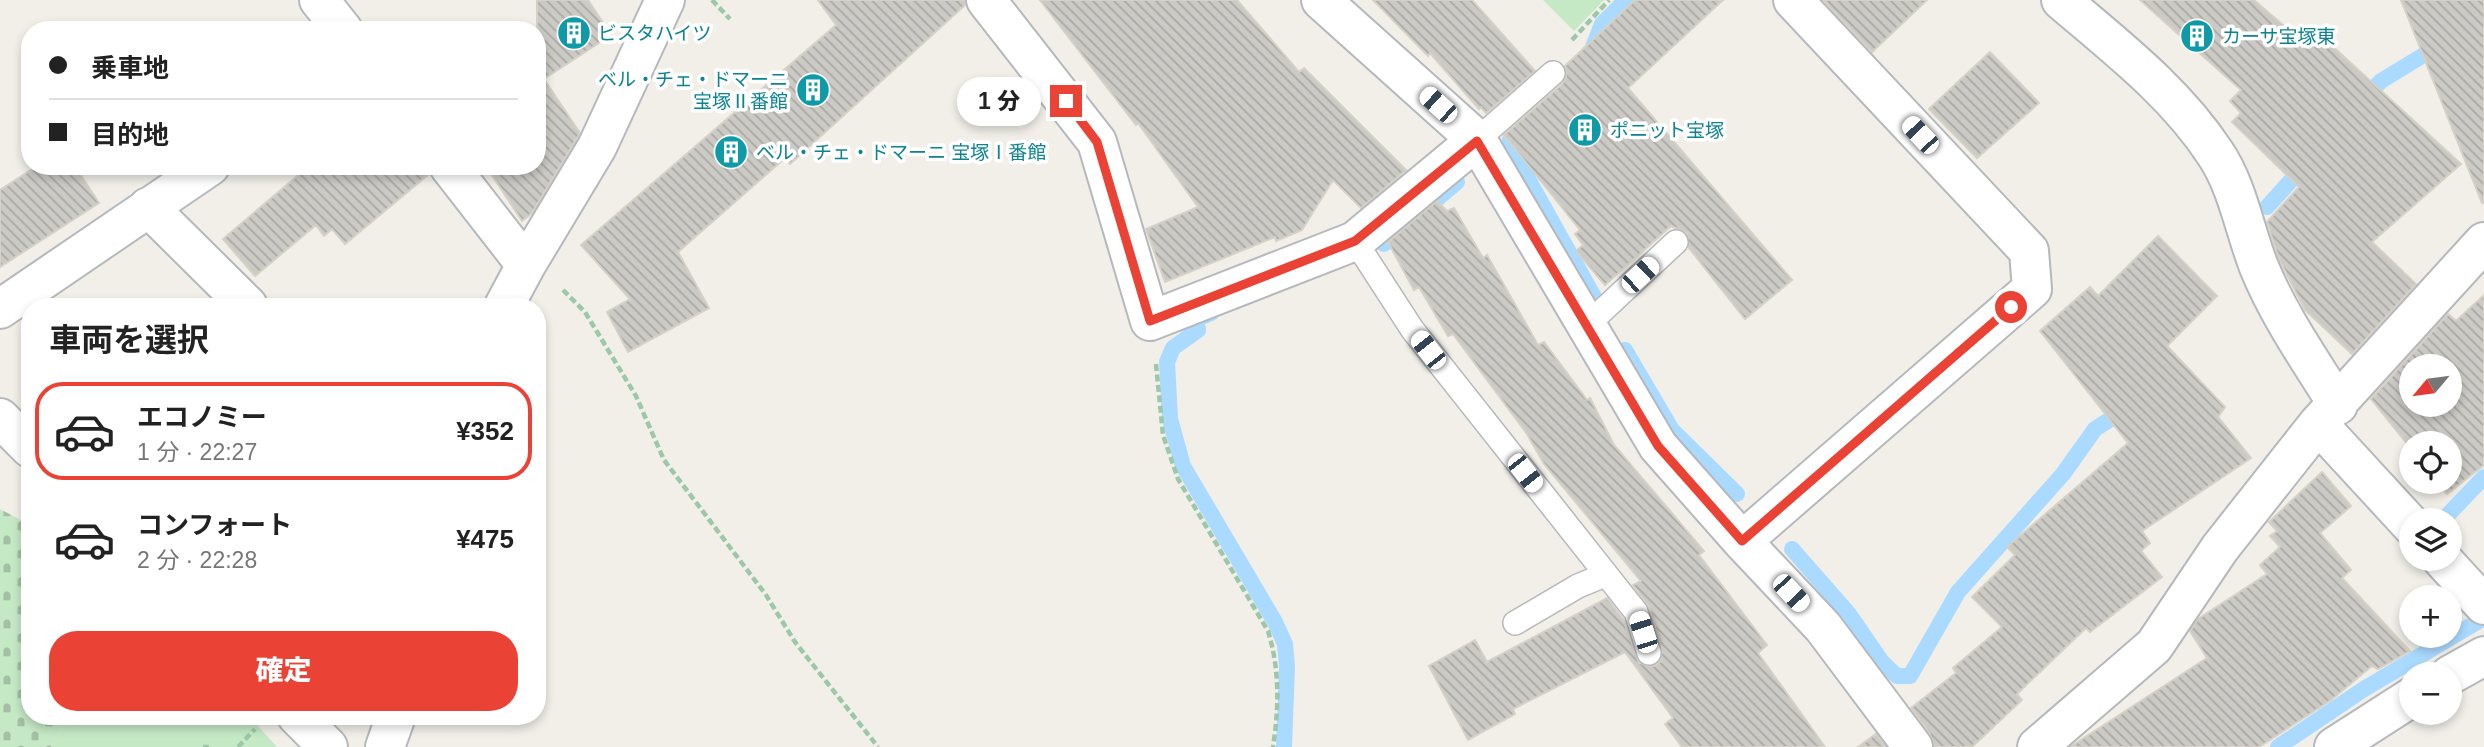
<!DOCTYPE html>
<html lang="ja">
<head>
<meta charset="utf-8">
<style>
  body { margin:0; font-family:Arial,"Noto Sans JP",sans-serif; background:#f2f2f2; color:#222; height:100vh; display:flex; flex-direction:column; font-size:26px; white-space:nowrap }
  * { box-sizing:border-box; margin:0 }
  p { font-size:23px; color:#767676 }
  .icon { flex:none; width:38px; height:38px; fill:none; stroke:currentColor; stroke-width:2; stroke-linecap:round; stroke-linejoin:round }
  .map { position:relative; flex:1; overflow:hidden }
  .sheet { position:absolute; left:21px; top:298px; width:525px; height:427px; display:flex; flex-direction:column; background:#fff; border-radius:28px; box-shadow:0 4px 10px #0003 }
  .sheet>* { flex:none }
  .banner { position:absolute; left:21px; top:21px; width:525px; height:154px; border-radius:28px; box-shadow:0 4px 10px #0003; display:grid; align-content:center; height:154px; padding:0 28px; background:#fff }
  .needle { width:46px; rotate:241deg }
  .tools { position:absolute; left:2399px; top:354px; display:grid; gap:14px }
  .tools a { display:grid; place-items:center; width:63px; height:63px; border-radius:50%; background:#fff; box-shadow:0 4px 10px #0003; font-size:35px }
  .end { position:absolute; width:32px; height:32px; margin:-16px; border:9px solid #ea4335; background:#fff; box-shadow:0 0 0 4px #fff }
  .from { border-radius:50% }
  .bubble { position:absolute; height:49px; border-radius:24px; background:#fff; box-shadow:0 4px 10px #0003; font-size:23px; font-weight:800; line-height:49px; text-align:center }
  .car { position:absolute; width:21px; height:42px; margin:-21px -10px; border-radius:9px; box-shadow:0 0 5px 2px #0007; background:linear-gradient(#fff 24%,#345 0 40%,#fff 0 76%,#345 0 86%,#fff 0) }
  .banner b { display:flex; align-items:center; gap:24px; height:66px; font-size:26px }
  .banner b+b { border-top:2px solid #e0e0e0 }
  .banner i { width:18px; height:18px; background:#222 }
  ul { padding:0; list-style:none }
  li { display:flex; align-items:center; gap:21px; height:98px; margin:0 14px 10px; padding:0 14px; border:4px solid transparent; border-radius:28px }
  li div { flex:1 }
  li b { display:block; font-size:26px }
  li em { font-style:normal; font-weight:800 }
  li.current { border-color:#ea4335 }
  li>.icon { width:63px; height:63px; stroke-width:1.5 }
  h2 { padding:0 28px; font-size:32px; line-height:84px }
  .primary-button { display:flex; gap:14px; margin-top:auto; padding:14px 28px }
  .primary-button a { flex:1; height:80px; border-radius:28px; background:#ea4335; color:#fff; font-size:28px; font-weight:800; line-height:80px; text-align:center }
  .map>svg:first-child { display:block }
  .cemetery { fill:url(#cemetery-stones) }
  .park { fill:#c5e8c5 }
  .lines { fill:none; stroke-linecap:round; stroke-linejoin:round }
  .stream { stroke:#aadaff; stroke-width:16 }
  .building { fill:url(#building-back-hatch); stroke:#d6d1c6; stroke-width:2; fill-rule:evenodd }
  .lane-casing { stroke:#b5b8bc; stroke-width:26 }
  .street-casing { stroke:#b5b8bc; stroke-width:42 }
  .path { stroke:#9cc7a9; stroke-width:4.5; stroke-dasharray:7 3.5; stroke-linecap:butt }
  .lane { stroke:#fff; stroke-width:23 }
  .street { stroke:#fff; stroke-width:38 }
  .route { stroke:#ea4335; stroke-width:9 }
  .labels { text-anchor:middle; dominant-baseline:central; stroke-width:7; stroke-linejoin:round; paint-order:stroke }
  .culture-label { font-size:19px; fill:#0d838f; stroke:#fff; text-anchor:start }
</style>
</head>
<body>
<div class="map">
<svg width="2484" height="747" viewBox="0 0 2484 747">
  <defs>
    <pattern id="cemetery-stones" width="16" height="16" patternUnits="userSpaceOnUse" patternTransform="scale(1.75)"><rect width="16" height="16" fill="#c5e8c5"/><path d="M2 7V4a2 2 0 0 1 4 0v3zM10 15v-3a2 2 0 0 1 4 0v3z" fill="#a3c0a4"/></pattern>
    <pattern id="building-back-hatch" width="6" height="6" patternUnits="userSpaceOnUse" patternTransform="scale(1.75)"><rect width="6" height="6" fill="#cccac5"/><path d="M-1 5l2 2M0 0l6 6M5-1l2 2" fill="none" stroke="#a9a8a4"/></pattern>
  </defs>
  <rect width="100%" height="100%" fill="#f1efe8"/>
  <path class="cemetery" d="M0,509L30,525V716H70L51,747H0Z"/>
  <path class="park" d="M1543,0H1604L1574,31Z
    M70,716H249L277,747H51Z"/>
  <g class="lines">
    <path class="stream" d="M1590,55L1602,24L1626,0
      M2362,101L2381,81L2440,45
      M1521,130L1510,140L1513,152L1594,297
      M2267,207L2305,165
      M1384,244L1457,182
      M1211,313L1196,319L1198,330L1173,348L1167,362L1170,419L1183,466L1275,622L1285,644L1287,667L1284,747
      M1625,350L1672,430L1737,494
      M2443,520L2484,477
      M1792,549L1849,614L1882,662L1897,676H1910L1958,592L2063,474L2095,429L2126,409
      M2278,747L2364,689L2484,618"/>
  </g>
  <path class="building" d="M537,0H588L611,35L544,79L580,133L532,213L522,221L486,166H537Z
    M818,0H965V5L790,164L785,158L678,252L709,308L628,352L607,312L630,299L581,245L836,25Z
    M1040,0H1237L1299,72L1304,68L1406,170L1361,208L1333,180L1302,230L1276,241L1275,237L1165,282L1146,229L1198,207L1138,123L1136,125Z
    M1373,0H1472L1535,71L1486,113L1481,107L1479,109L1430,53L1428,56Z
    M1635,0H1723L1628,88L1792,280L1745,319L1689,248L1687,233L1671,226L1605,285L1576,251L1583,245L1575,234L1580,230L1504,135L1562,84L1566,77L1565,66Z
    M1823,0H1927L1872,52Z
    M2140,0H2254L2306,45L2318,33L2461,164L2372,242L2416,284L2352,354L2305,310L2279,259L2267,222L2299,187L2232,122L2241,113L2230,101L2241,90Z
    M2401,0H2484V202L2482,203Z
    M1990,52L2039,103L1977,158L1929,109Z
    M37,166H75L99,203L0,267V190Z
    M309,166H428L429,174L345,244L332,229L324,236L316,225L255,276L223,239Z
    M1437,201L1447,211L1454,208L1483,258L1487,255L1538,345L1544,342L1587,400L1590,398L1614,445L1704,551L1699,555L1767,645L1758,653L1825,747H1682L1665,724L1673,718L1625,652L1513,709L1515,714L1468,740L1429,666L1475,640L1487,662L1607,598L1623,619L1639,663L1654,666L1660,662L1662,649L1649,607L1633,585L1641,581L1544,464L1527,434L1453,334L1448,336L1419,287L1414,290L1388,242Z
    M2158,236L2217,296L2167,346L2225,407L2218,417L2251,458L2142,531L2150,543L2141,551L2162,577L2090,632L2086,628L2017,694L2022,700L1972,747H1934L1930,734L1911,708L1956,673L1953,668L2002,627L1972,597L2015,555L2007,547L2128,443L2040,331L2090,287L2098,296Z
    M2484,295V465L2447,494L2436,481H2450V443H2412V450L2371,399L2448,314L2456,321ZM2412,366H2450V404H2412Z
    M2322,472L2351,506L2320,533L2351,570L2342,578L2410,651L2378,669L2372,666L2331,700L2259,747H2070L2207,658L2190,631L2198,619L2267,574L2260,565L2280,547L2270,536L2277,531L2269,522Z
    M1876,734L1886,747H1858Z"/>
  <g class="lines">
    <g class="lane-casing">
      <path id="lane" d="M1477,140L1553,73
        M1355,241L1412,329L1636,612L1649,653
        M1586,326L1676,242
        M1515,623L1578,586L1605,575"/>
    </g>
    <g class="street-casing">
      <path id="street" d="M319,0L343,30
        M986,0L1097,142L1150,321L1355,241L1477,140L1658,446L1742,541L2032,289L2029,251L1793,0
        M1321,0L1477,140
        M2061,0C2116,47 2175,92 2215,153C2238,187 2244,229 2259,267C2279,316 2310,360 2338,405
        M449,166L526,265
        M148,207L248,306
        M504,306L526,265L597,147L665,0
        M0,309L210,166
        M0,418L30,448
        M2318,424L2412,526
        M1742,541L1823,627L1913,747
        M2441,558L2484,605
        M2450,675L2484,656
        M297,716L328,747
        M385,747L396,716
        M2037,747L2154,646L2220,548L2318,424L2484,242
        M2334,747L2412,697"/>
    </g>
    <path class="path" d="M712,0L730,19
      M1572,40L1609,0
      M563,290L585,312L636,396L664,460L766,595L795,642L878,747
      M1156,364L1163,435L1178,479L1268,631C1280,670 1279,708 1273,747
      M203,747H209
      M238,747L255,729"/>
    <use href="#lane" class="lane"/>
    <use href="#street" class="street"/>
  </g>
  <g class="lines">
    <path class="route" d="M1066,101L1097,142L1150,321L1355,241L1477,141L1658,446L1742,541L2011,307"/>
  </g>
  <defs>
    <g id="building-disc" transform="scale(1.75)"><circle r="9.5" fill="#0f9aa8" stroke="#fff"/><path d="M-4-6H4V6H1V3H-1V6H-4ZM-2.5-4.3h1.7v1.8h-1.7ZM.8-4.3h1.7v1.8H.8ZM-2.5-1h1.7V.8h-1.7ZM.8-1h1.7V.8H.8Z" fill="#fff"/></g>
  </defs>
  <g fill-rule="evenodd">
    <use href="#building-disc" x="574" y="33"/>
    <use href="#building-disc" x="2197" y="36"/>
    <use href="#building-disc" x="813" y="90"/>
    <use href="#building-disc" x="1585" y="130"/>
    <use href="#building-disc" x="731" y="152"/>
  </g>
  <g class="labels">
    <g class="culture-label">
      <text x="598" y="33">ビスタハイツ</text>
      <text x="2222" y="36">カーサ宝塚東</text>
      <text x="788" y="79" text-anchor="end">ベル・チェ・ドマーニ<tspan x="788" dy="22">宝塚Ⅱ番館</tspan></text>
      <text x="1610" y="130">ポニット宝塚</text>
      <text x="756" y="152">ベル・チェ・ドマーニ 宝塚Ⅰ番館</text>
    </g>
  </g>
</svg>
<div class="tools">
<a><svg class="needle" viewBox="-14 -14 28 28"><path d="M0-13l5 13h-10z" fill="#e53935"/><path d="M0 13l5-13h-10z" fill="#767676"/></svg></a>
<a><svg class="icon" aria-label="locate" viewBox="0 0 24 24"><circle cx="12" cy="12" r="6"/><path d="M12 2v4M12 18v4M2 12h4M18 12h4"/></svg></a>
<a><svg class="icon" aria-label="layers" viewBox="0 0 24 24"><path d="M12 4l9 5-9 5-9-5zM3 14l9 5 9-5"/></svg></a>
<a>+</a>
<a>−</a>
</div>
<i class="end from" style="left:2011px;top:307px"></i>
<i class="end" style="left:1066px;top:101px"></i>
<div class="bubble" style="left:957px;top:77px;width:84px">1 分</div>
<i class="car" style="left:1438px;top:105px;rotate:312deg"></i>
<i class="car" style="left:1920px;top:135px;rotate:317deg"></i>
<i class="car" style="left:1640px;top:275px;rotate:47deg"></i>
<i class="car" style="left:1428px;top:350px;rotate:322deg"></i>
<i class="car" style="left:1525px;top:473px;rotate:142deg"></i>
<i class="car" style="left:1791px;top:593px;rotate:137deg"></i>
<i class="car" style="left:1643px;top:632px;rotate:342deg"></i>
<div class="banner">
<b><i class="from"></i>乗車地</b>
<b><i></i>目的地</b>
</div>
<section class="sheet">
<h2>車両を選択</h2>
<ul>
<li class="current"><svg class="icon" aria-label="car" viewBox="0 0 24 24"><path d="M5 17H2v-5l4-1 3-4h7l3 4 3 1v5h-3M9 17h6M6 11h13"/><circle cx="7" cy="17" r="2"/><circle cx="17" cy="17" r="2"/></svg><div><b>エコノミー</b><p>1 分 · 22:27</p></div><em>¥352</em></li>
<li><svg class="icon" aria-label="car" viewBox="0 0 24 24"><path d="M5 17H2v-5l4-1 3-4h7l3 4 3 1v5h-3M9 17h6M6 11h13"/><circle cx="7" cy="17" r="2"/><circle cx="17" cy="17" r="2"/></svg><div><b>コンフォート</b><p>2 分 · 22:28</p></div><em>¥475</em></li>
</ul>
<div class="primary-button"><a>確定</a></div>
</section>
</div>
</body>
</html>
